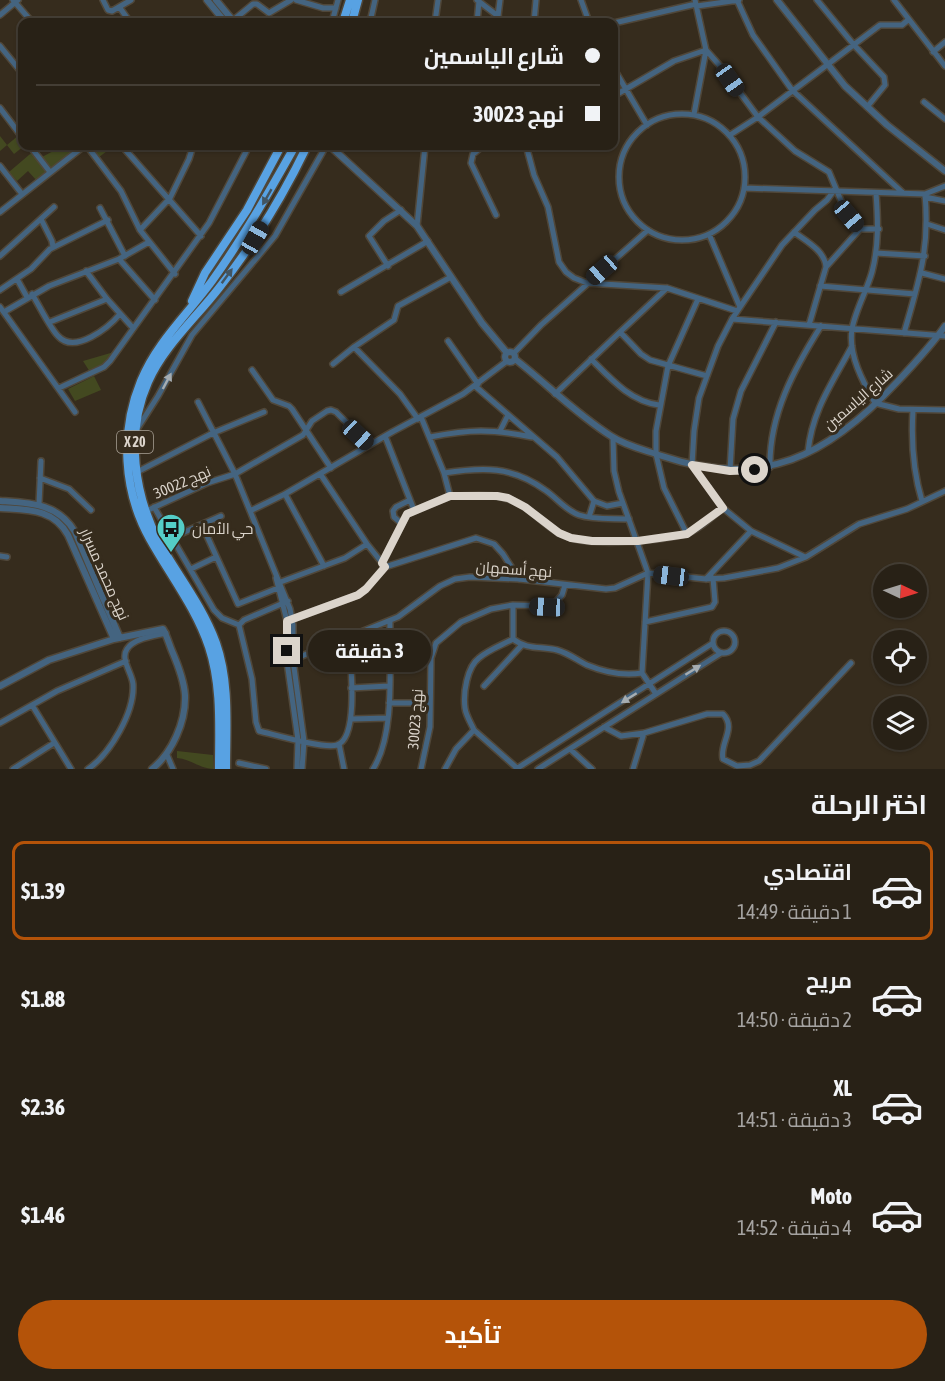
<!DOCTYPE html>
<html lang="ar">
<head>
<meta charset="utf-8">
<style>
  body { margin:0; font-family:"Asap Condensed",Cairo,sans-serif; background:#30291f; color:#f1f3f6; direction:rtl; height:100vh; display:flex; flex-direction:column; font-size:22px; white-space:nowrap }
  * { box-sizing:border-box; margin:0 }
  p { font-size:20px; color:#a5a3a1 }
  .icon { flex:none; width:33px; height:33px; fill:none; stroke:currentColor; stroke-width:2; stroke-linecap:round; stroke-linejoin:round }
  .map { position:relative; height:769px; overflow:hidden; direction:ltr }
  .details { display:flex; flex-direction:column; background:#282116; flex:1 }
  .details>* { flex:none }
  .banner { position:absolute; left:18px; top:18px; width:600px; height:132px; border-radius:12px; box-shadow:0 2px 4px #0004,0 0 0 2px #443e35; direction:rtl; display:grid; align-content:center; height:132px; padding:0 18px; background:#282116 }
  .needle { width:39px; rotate:94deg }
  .buttons { position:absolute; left:873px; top:564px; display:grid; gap:12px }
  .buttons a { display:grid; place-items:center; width:54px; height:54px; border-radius:50%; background:#282116; box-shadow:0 2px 4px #0004,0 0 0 2px #443e35; font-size:30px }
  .end { position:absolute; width:27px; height:27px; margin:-14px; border:8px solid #dbd4cb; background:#111; box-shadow:0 0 0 3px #111 }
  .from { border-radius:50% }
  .bubble { position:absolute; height:42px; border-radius:21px; background:#282116; box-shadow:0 2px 4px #0004,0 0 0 2px #443e35; font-size:20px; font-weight:700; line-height:42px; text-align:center; direction:rtl }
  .car { position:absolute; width:18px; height:36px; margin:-18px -9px; border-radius:8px; box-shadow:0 0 4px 2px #0007; background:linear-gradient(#222 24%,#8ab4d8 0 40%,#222 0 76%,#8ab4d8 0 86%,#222 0) }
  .banner b { display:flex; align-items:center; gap:21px; height:57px; font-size:22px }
  .banner b+b { border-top:2px solid #443e35 }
  .banner i { width:15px; height:15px; background:#f1f3f6 }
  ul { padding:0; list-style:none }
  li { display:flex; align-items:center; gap:18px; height:99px; margin:0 12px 9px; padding:0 6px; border:3px solid transparent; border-radius:12px }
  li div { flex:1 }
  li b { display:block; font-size:22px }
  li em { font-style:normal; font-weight:700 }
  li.active { border-color:#b45309 }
  li>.icon { width:54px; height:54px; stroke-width:1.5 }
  h2 { padding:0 18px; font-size:27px; line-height:72px }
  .action { display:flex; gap:12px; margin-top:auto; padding:12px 18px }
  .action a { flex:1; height:69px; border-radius:36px; background:#b45309; color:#fff; font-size:24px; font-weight:700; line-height:69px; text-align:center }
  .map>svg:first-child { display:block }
  .green { fill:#434920 }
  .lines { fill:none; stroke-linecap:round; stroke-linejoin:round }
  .minor-casing { stroke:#504739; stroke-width:8 }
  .tertiary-casing { stroke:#504739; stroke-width:9 }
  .trunk-casing { stroke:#504739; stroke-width:11 }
  .minor { stroke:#446480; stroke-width:5 }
  .tertiary { stroke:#446480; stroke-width:6 }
  .trunk { stroke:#58a2e3; stroke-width:8 }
  .oneway { fill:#425562 }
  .oneway2 { fill:#a6adb1 }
  .route { stroke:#dbd4cb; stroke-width:8 }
  .labels { text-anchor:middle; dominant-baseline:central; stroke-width:6; stroke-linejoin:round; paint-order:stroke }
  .shield { fill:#362c1d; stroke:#aaa297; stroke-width:1.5 }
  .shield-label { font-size:14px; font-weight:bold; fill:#dbd4cb }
  .street-label { font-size:15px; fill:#dbd4cb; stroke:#362c1d }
  .poi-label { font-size:15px; fill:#dbd4cb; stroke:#362c1d; text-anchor:start }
</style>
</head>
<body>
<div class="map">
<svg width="945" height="769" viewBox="0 0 945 769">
  <rect width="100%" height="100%" fill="#362c1d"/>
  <path class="green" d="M19,135L22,140V146H24L14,154L7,145L0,151V136L7,145Z
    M57,146H79L37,181L28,171L17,181L9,172L36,149L42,157L59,148Z
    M90,146H114L99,157Z
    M114,352L109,362L90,372L83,361Z
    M94,376L101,390L75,401L68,389Z
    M177,751L213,755L214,769C200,769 191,759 177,758Z"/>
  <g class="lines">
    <g class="minor-casing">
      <path id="minor" d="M13,0L32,22
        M103,0L108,10L112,11L131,0
        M296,0L323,8H336
        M477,0L498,16L501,22
        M581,0L589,22
        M737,0L753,35L792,90L903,193
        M817,0L854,45L884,77L885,85L867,107
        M894,0L945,66
        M697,6L739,0
        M120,8L130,22
        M0,15L18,0
        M498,16L500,0
        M231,22L253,4H257L269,13L291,0
        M332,22L338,0
        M370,22L375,0
        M435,22L438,0
        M477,22L479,1
        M534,22L536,0
        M614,23L696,4
        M0,46L22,73
        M706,50L721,67L758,117L795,151L829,172L842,203L860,229
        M933,52L945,42
        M614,69L647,125
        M614,96L674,61L706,50
        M924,102L945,119
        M0,108L22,137
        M619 177a63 63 0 1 1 126 0a63 63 0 1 1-126 0Z
        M694,114L706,50L695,0
        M730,135L758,117L880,25H902L908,20
        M30,146L50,172
        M87,146L121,191L140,230L175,274
        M122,146L201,236
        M483,146L473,154L471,163L496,215
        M526,146L527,149L534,146
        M527,149L534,175L548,207L559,262L566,272L574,278L587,283L667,288L737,311
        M0,166L22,194
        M744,188L925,194L945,186
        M876,193C878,220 879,245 872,272C867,290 855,311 852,329C848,355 863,382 875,403L899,409L945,410
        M925,197L945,201
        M100,208L125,256
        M0,212L84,146
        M41,219L52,241L53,247
        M927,224L945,230
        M417,226L425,146
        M140,230L170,198L189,159L193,146
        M794,232C806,241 825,251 826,267L809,325
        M709,234L740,307
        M876,253L925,256
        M0,256L54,207
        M119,259L155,300
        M388,266L369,236L384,221L401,210
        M826,267L860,229H879
        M86,271L107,299L133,328
        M922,273L945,279
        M17,279L27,297
        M820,286L915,294
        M667,288L620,332L641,354L650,360L707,376
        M0,290L31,269L50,249L108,220
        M341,292L428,241
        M32,294C39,305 50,328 58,336C75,355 109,327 120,314
        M0,307L75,412
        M4,312L49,286L119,259L149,242
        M732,319L945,336
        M50,322L107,299
        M904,333C919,281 930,249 925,194
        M448,341L478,384
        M354,347L400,394L418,419
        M514,353L541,325L648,230
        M591,359C611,379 630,401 659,405
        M333,364L354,347L394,320L398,306L451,277
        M252,370L273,400L289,406L292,409L331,468
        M475,386L557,457L594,501L607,506L623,503
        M59,388L104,367L110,361L209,223L249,146
        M555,394L620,332
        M198,402L235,474L290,609L293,625V660L304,741L302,769
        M913,410C911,442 913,471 922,501
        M421,417L444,473
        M137,429L158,396L192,335L275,236L326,146
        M500,431L508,415
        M385,436L414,510
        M430,437C471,429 491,429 532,437
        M613,438L614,471L619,492L648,573L642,673L656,694
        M808,452C812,410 833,382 852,346
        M770,467C769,415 794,369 821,326
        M730,470L733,419L741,391L776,322
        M137,472L213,433L264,412
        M321,475L367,544L383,564
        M40,478L69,489L91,510
        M285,494L392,432L463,394L507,361
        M450,496C473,496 497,492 518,503C537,513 550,532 571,538C597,546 659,541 685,534C698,531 712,516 723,508
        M39,504L41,461
        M154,507L214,610L222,618L239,625
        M250,511L285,494L324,566
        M144,512L207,483L235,474L303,435L312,421L327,411L331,410L336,412L369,445
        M589,517L594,501
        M401,523L394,517L393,511L396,507L410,500
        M202,525L238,604L278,588
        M687,534L664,488L656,454V431L668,366L698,299
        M171,538L221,516
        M0,556L7,557
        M805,557L751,531L723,508L692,465L694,431L699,398L707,376L718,346L732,319L782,245L815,210L827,200L835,189
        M382,563L407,514L450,496L444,473C483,467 512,466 545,490C557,498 565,510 579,515C594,520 613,518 629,519
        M191,569L216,557
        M276,578L287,621V662L298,740L297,769
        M706,579L751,531
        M278,583L345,558L367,544
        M288,601L244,620L239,625L252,679L256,722L259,731C276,735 323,749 337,745C360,738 350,658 349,638
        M513,605V639
        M287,621L358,595L366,589L385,567L476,538L494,544L503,554L519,579
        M645,622L712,607L715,602L713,578
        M713 642a11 11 0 1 1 22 0a11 11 0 1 1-22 0Z
        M287,662L398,617L440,586L455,579L470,577L519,579L606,589L615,588L648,573L706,579L724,578L778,568L806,557L859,524L907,509L945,491
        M484,686L521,646
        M351,688L389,686
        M389,703H430
        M32,705L71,769
        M351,719L388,718
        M0,723L57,691L126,661
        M604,727L621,736L644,733
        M474,730L517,768
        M339,744L344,769
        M570,749L592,769
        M167,755L173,769
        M239,763L266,769
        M13,769L54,743
        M88,769C110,754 135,712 133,684C132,673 120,659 127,649C134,638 154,636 166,633
        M373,769C396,733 389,664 390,621
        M421,769L430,727L431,658L436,643L461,622L491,609L513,605L552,606L562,595L565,585
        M445,769L456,749L474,730C471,723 466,716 465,708C463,693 467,667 479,658C488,650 502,645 513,639C527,650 541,646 557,650C568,653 577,660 587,665C604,672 624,676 642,673
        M516,769L713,643
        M538,769L721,653
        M633,769L644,733L707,714H723C737,728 719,744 723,759L737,766L750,765L759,761L851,663"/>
    </g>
    <g class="tertiary-casing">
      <path id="tertiary" d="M207,0L225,22
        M216,0L234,22
        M777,0L845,86L887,125L945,171
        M330,146L417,226L482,323L507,353
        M505 357a5 5 0 1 1 10 0a5 5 0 1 1-10 0Z
        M515,359C547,384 576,414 611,436C626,446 645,450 662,456C763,490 828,456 897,382C914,364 931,346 945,326
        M0,501C30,503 58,503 75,532L120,638
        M0,508C27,510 53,508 68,535L114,639
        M0,686L49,660L114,639L163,629C167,636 169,644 172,651C178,665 184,680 185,695C186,722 172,753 152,769"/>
    </g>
    <g class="trunk-casing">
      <path id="trunk" d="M343,22L350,0
        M352,22L358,0
        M192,301L205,273L247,210L281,146
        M219,769C219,729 222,686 209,647C196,608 170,575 150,539C123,491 120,432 141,381C157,342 187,315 212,281C243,238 269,192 295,146
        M226,769C226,727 230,683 216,643C203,607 179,577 160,544C134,496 125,433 148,382C164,346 195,319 219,288C252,246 284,194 307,146"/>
    </g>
    <use href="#minor" class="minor"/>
    <use href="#tertiary" class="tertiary"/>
    <use href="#trunk" class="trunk"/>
  </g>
  <defs><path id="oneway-solid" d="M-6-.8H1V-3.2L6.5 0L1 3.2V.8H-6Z" transform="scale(1.5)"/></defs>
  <g class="oneway">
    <use href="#oneway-solid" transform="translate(267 197) rotate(120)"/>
    <use href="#oneway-solid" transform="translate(227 276) rotate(-54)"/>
  </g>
  <g class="oneway2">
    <use href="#oneway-solid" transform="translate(167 381) rotate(-62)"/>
    <use href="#oneway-solid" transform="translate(693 670) rotate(-32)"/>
    <use href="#oneway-solid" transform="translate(629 698) rotate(148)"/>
  </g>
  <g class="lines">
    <path class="route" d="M287,651V621L358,595L366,589L385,567L382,563L407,514L450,496H497L508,498L525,507L559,533L571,538L592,541H638L687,534L723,508L692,465L730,471L755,470"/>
  </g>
  <defs>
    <g id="bus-pin" transform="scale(1.5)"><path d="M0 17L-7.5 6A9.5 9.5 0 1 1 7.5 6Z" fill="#54cdc7" stroke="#362c1d"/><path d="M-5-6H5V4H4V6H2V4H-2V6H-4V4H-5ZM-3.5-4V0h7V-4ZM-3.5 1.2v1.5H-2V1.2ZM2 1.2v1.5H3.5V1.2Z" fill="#111"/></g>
  </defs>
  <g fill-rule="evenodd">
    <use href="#bus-pin" x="171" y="528"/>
  </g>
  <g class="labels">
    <rect class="shield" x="117" y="431" width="36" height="22" rx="4.5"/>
    <g class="shield-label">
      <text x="135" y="442">X 20</text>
    </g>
    <g class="street-label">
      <text transform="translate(858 399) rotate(-41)">شارع الياسمين</text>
      <text transform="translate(182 482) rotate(-23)">نهج 30022</text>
      <text transform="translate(514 569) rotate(4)">نهج أسمهان</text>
      <text transform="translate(105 574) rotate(66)">نهج محمد مسرار</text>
      <text transform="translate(415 719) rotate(-86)">نهج 30023</text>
    </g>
    <g class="poi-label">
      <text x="192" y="528">حي الأمان</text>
    </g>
  </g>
</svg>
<div class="buttons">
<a><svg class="needle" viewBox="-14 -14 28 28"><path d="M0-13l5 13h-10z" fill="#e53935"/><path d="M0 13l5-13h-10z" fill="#a5a3a1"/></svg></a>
<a><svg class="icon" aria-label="locate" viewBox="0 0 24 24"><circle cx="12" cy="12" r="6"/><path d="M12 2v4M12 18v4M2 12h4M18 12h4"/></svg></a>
<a><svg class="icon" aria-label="layers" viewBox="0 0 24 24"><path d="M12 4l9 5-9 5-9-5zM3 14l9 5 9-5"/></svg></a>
</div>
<i class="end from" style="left:755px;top:470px"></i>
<i class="end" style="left:287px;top:651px"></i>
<div class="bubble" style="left:308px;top:630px;width:123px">3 دقيقة</div>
<i class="car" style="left:730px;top:80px;rotate:145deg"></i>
<i class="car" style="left:849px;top:216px;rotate:140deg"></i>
<i class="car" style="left:255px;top:238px;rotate:29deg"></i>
<i class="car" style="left:602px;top:270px;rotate:229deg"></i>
<i class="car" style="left:358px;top:435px;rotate:133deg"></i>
<i class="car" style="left:671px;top:576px;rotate:277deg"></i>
<i class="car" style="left:547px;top:607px;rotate:273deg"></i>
<div class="banner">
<b><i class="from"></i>شارع الياسمين</b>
<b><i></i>نهج 30023</b>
</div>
</div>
<section class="details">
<h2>اختر الرحلة</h2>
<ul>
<li class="active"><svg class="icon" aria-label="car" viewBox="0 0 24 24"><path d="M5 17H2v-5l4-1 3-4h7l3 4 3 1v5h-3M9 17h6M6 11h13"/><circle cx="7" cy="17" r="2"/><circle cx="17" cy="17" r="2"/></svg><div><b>اقتصادي</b><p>1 دقيقة · 14:49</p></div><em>$1.39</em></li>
<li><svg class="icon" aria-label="car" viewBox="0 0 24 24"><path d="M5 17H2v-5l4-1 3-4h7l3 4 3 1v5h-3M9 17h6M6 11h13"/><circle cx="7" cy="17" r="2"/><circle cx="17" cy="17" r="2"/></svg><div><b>مريح</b><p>2 دقيقة · 14:50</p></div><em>$1.88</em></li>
<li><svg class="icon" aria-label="car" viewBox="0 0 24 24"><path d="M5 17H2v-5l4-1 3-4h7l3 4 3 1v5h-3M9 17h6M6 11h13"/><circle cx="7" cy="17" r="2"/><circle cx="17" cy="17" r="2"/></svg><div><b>XL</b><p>3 دقيقة · 14:51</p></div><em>$2.36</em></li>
<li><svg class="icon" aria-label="car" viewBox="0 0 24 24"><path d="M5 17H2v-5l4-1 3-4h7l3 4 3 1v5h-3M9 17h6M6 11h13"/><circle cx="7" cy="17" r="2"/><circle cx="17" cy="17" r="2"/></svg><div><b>Moto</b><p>4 دقيقة · 14:52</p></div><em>$1.46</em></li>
</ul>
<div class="action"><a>تأكيد</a></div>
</section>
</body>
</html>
